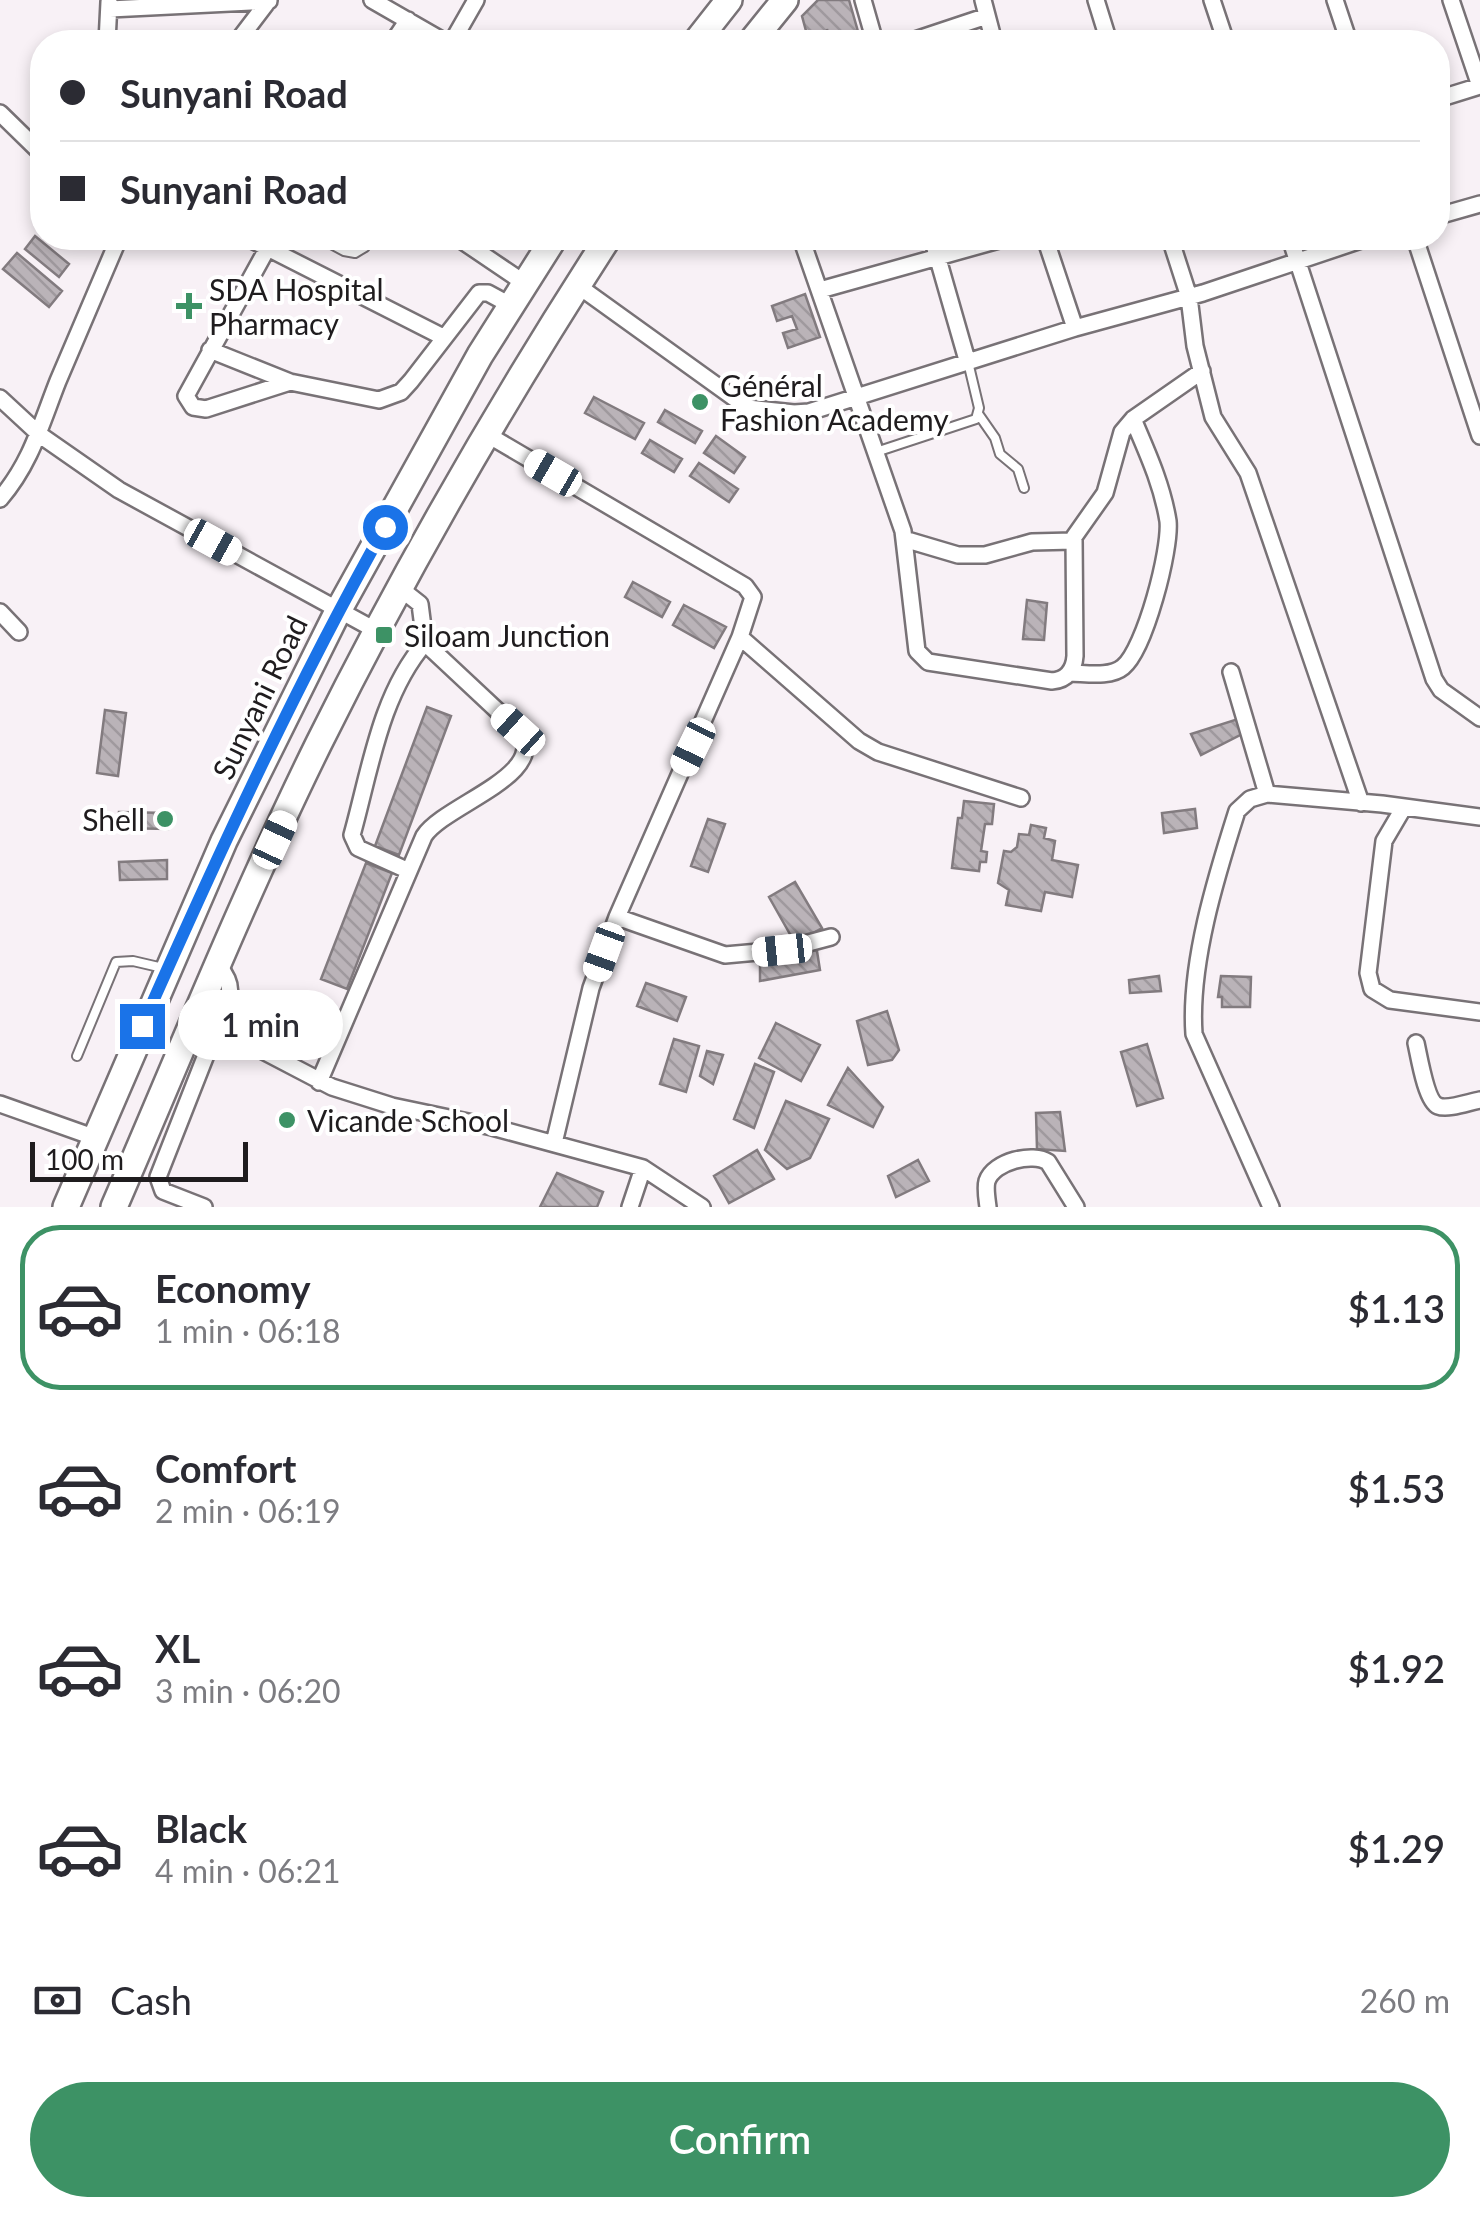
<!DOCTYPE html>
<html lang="en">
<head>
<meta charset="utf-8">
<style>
  body { margin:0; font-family:Lato,sans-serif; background:#f7f7f7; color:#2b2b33; height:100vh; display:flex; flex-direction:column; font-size:38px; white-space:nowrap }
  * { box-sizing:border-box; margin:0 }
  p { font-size:32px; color:#7c7c81 }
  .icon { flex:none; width:55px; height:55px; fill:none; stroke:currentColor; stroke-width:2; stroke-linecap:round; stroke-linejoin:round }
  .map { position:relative; height:1207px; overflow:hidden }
  .side { display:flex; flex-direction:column; background:#fff; flex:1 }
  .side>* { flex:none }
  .guide { position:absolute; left:30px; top:30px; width:1420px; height:220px; border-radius:40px; box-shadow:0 5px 15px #0003; display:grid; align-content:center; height:220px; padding:0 30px; background:#fff }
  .scale { position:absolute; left:30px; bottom:25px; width:218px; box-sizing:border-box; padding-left:10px; border:5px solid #1f1c1e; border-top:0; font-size:28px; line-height:35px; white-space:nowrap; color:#1f1c1e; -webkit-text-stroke:8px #fff; paint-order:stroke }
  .end { position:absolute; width:45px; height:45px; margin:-22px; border:12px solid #1a73e8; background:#fff; box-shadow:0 0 0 5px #fff }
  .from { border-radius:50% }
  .bubble { position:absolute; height:70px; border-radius:35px; background:#fff; box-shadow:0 5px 15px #0003; font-size:32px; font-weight:600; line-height:70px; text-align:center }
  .car { position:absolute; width:30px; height:60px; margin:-30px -15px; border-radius:12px; box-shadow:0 0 8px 2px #0007; background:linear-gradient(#fff 24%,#345 0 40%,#fff 0 76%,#345 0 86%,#fff 0) }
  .guide b { display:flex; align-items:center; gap:35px; height:95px; font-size:38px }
  .guide b+b { border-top:2px solid #e1e1e2 }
  .guide i { width:25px; height:25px; background:#2b2b33 }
  ul { padding:18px 0 0; list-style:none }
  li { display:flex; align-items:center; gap:30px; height:165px; margin:0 20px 15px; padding:0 10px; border:5px solid transparent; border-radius:40px }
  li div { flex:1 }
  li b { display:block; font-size:38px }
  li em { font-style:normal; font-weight:600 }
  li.on { border-color:#3d9265 }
  li>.icon { width:90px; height:90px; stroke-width:1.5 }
  .pay { display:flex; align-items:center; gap:25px; height:110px; padding:0 30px; font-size:38px }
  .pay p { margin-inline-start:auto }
  .primary-button { display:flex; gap:20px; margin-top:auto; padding:20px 30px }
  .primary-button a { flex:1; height:115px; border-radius:60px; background:#3d9265; color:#fff; font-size:40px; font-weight:600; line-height:115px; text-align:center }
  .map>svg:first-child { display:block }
  .building { fill:url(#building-back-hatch); stroke:#827b7f; stroke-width:2.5 }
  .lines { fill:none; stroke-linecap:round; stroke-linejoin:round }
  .lane-casing { stroke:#787276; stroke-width:12 }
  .street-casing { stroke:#787276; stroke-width:20 }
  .primary-casing { stroke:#787276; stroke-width:30 }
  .lane { stroke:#fff; stroke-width:8 }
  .street { stroke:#fff; stroke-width:15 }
  .primary { stroke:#fff; stroke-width:25 }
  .route { stroke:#1a73e8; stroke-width:12 }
  .poi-dot { fill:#3d9265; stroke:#fff; stroke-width:4 }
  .labels { text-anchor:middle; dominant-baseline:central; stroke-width:8; stroke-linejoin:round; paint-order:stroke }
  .poi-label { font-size:30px; fill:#1f1c1e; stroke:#fff; text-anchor:start }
  .street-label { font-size:30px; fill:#1f1c1e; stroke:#fff }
</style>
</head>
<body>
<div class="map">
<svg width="1480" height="1207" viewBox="0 0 1480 1207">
  <defs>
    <pattern id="building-back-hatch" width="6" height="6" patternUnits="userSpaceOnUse" patternTransform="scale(2.5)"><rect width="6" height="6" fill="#bab3b8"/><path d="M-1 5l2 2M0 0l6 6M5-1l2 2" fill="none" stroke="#9f999e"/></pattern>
  </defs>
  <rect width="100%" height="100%" fill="#f8f1f6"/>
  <path class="building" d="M818,0H849L861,42H830L827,29V40L809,42L802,16Z
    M35,236L69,264L59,277L25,249Z
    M17,253L62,291L49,307L3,269Z
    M805,294L820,337L788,348L783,333L797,329L792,316L777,321L772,306Z
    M594,397L644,423L635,439L585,413Z
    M665,410L702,431L695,443L658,422Z
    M716,436L745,457L734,473L704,453Z
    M650,440L682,459L674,472L642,453Z
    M699,463L738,489L729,502L690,476Z
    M633,582L670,602L662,617L625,597Z
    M1027,600L1047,603L1044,640L1023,639Z
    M684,605L726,627L714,648L673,625Z
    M427,707L451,716L399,855L375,846Z
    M105,710L126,713L118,776L97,773Z
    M1241,718L1244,733L1201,755L1191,734Z
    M964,801L994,804L992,824H985L981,851L987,852L986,862H980L979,871L952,868L958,818H962Z
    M1195,809L1197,828L1164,833L1162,813Z
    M119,812L168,813V829L119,828Z
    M708,819L725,824L708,872L691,866Z
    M1031,825L1046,828L1044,838L1055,841L1052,860L1078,865L1072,897L1045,892L1041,911L1006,905L1009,890L998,883L1004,851L1011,852L1017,847L1019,834L1029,835Z
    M167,860V879L120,880L119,862Z
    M366,863L392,873L347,989L321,979Z
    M795,882L822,928L795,943L769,897Z
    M811,948L817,951L820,970L760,981V961Z
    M1159,976L1161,991L1130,993L1129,980Z
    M1221,976L1251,977L1250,1007H1222V997H1218Z
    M646,983L686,997L677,1021L637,1006Z
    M887,1011L899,1050L892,1060L868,1065L857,1021Z
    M776,1023L820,1045L801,1081L759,1058Z
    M674,1039L699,1046L686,1092L660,1084Z
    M1147,1044L1163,1098L1137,1106L1121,1052Z
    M707,1051L723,1055L713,1084L700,1076Z
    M755,1064L774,1072L754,1128L734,1119Z
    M848,1068L883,1107L873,1127L828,1105Z
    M786,1101L829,1119L810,1158L787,1169L765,1150Z
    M1060,1112L1065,1151L1037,1149L1036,1113Z
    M757,1150L774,1179L729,1203L714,1176Z
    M918,1160L929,1181L896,1197L888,1176Z
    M557,1173L603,1192L597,1207H540Z"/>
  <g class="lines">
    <g class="lane-casing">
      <path id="lane" d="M320,238L344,251L355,253L365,247L371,238
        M979,415L995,438L1000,454L1018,469L1024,488
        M876,452L976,419L979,408L968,362
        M77,1056L116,962L133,961L163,968"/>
    </g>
    <g class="street-casing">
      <path id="street" d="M372,0L445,42
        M863,0L875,42
        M983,0L994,42
        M1096,0L1109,42
        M1212,0L1226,42
        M1335,0L1349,42
        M1451,0L1480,86
        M110,9L269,1
        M107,42L109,2
        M237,42L269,0
        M393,42L408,20
        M452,42L476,0
        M909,42L987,16
        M1438,99L1480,86
        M0,113L42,154
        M1438,216L1480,204
        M248,238L443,337
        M273,238L186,396L193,407L206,409L290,382
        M458,238L523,282
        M801,238L903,531L917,651L928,662L1052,681C1067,680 1074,670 1075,656L1074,537L1105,493L1122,432L1133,419L1202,371
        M932,238L967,360
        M1045,238L1075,328
        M1170,238L1189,297L1195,346L1213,417L1248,473L1361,803
        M1290,238L1434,679L1441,690L1480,718
        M1415,238L1480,436
        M577,285L748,408L794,413L809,412L1075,328L1203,293L1367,238
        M820,290L1006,238
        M210,350L290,382L379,400L401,392L411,381L479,293H488L510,305
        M0,398L40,435L119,490L377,631
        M488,435L745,586L753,597L740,637L617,917L591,988L554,1143
        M0,499C31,463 41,424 58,381C78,333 99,286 119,238
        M904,539L958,555H985L1032,542L1073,541
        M0,612L19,632
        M740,637L859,741L878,752L1021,798
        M1231,672L1267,794
        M1069,673C1085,673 1110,678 1123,667C1145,649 1171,549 1168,521C1162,484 1147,452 1133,419
        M1404,807L1384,841L1368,973L1372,989L1390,1000L1480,1012
        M409,871L358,848L352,835C370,771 380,695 425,643
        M617,917L725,955L782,950L831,937
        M218,965C239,990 227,1000 217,1027L332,1087L392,1106L492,1127L643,1168L702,1207
        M1416,1043C1419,1056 1426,1101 1438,1106C1448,1110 1469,1102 1480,1100
        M319,1082L424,836C445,804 553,774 518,730L425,643L420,604L401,589
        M0,1104L96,1138
        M204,1207L163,1191L158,1177L217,1027
        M630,1207L643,1168
        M988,1207C987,1199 985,1188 987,1181C994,1161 1033,1152 1048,1162L1076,1207
        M1271,1207L1194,1034C1189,964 1216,877 1237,811L1250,799L1267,794L1382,804L1480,817"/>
    </g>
    <g class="primary-casing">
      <path id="primary" d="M696,42L729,0
        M751,42L785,0
        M66,1207L224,841L338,611L480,355L554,238
        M114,1207C181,1052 244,895 319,743C405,570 503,400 608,238"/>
    </g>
    <use href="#lane" class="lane"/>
    <use href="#street" class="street"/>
    <use href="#primary" class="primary"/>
  </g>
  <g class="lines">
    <path class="route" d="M142,1026C217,857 294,689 385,527"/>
  </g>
  <g class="poi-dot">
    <path d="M184 291h10v10h10v10h-10v10h-10v-10h-10v-10h10z"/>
    <circle cx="700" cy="402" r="10"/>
    <rect x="374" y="625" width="20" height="20" rx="5"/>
    <circle cx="165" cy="819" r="10"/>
    <circle cx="287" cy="1120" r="10"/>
  </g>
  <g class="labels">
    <g class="poi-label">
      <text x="209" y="289">SDA Hospital<tspan x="209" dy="34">Pharmacy</tspan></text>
      <text x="720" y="385">Général<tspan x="720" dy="34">Fashion Academy</tspan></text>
      <text x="404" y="635">Siloam Junction</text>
      <text x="145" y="819" text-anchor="end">Shell</text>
      <text x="307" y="1120">Vicande School</text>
    </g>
    <g class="street-label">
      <text transform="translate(259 697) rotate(-64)">Sunyani Road</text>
    </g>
  </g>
</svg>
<div class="scale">100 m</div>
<i class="end from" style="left:385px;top:527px"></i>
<i class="end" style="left:142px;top:1026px"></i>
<div class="bubble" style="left:178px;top:990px;width:165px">1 min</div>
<i class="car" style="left:553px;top:473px;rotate:300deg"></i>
<i class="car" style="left:213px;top:542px;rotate:119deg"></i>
<i class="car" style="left:518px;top:730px;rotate:312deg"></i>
<i class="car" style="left:693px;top:747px;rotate:206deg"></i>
<i class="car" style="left:275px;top:840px;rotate:25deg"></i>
<i class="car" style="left:782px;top:950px;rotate:264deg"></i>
<i class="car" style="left:604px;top:952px;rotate:200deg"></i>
<div class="guide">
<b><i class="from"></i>Sunyani Road</b>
<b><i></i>Sunyani Road</b>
</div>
</div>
<section class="side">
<ul>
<li class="on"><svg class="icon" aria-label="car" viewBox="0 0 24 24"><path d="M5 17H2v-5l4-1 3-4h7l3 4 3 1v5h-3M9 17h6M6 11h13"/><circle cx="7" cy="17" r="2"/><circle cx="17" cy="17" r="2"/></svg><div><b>Economy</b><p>1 min · 06:18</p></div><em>$1.13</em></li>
<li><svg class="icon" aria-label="car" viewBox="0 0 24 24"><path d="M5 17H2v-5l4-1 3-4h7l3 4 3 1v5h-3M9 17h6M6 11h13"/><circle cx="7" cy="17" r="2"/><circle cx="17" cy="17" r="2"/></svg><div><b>Comfort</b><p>2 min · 06:19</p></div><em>$1.53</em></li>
<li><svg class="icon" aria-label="car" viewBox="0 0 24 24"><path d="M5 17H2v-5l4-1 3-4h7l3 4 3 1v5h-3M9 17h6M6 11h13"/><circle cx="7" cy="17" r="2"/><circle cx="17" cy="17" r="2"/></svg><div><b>XL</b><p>3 min · 06:20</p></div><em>$1.92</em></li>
<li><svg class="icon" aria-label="car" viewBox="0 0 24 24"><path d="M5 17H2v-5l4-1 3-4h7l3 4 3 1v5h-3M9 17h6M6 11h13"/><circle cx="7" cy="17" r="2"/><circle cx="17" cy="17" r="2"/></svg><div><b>Black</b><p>4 min · 06:21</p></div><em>$1.29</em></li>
</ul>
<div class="pay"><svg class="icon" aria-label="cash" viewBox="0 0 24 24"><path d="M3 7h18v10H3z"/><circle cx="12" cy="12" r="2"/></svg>Cash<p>260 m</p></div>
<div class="primary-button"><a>Confirm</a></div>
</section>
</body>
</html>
